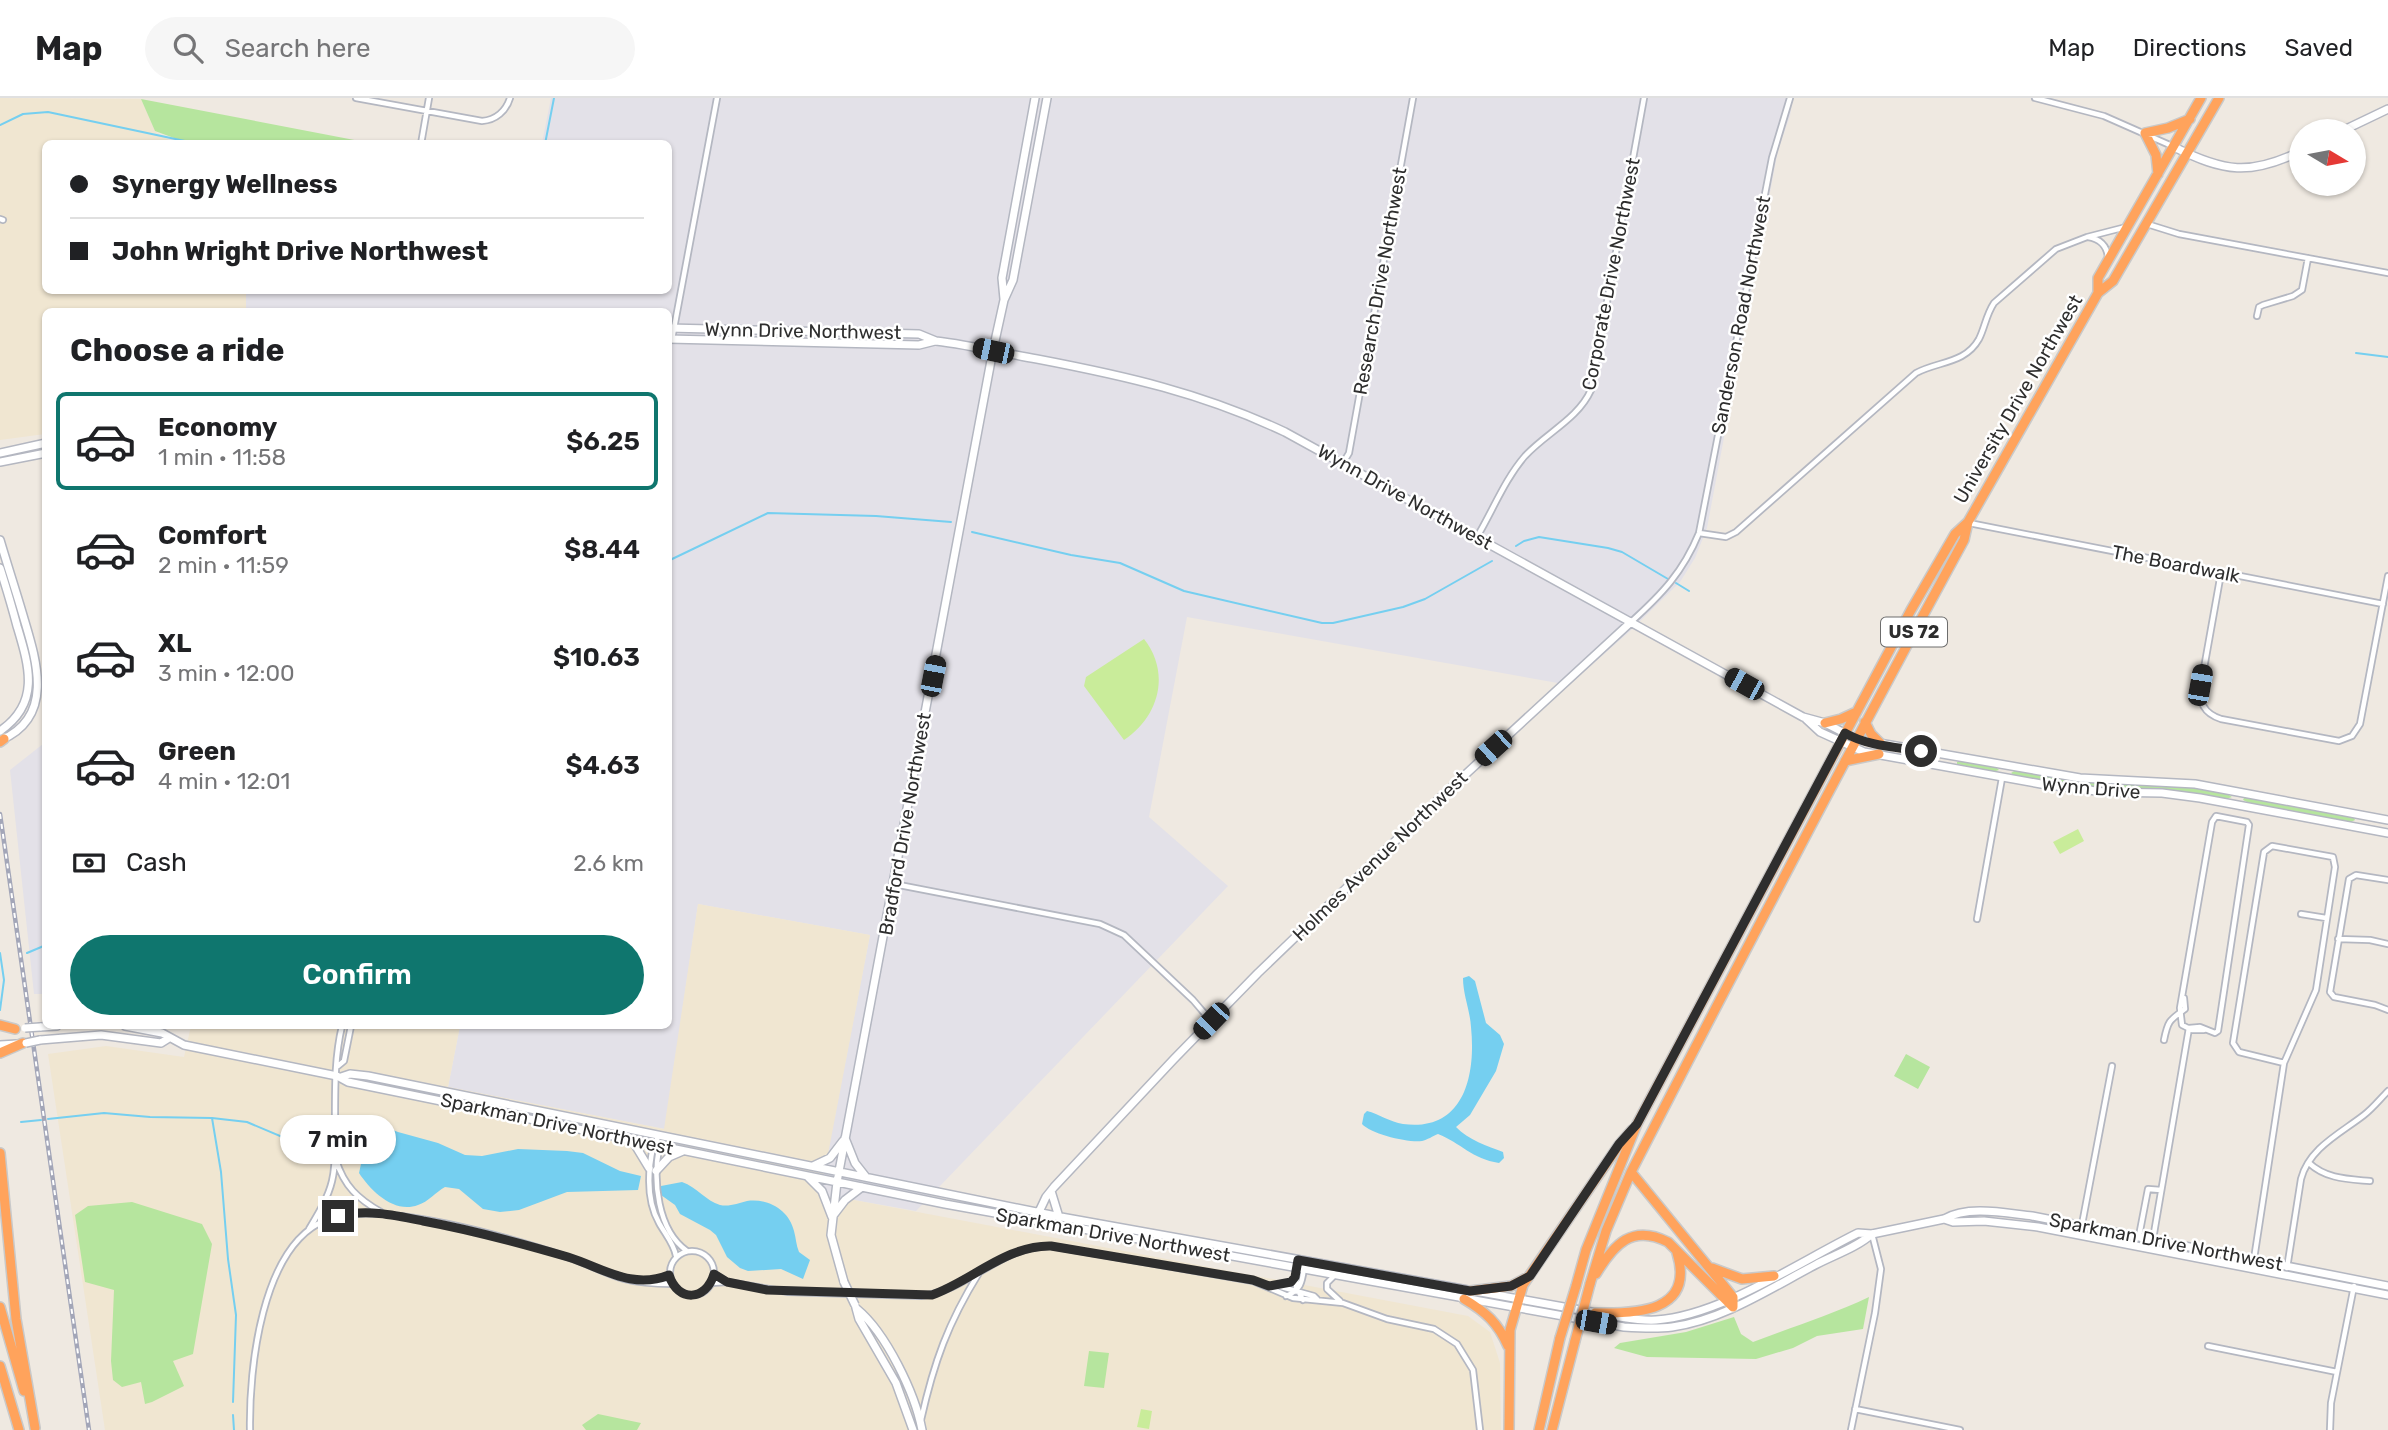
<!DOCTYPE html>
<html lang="en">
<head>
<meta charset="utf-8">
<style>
  body { margin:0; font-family:Rubik,sans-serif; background:#f6f6f6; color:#202124; height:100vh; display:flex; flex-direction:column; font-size:26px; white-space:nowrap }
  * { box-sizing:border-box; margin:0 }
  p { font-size:23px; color:#757577 }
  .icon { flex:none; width:38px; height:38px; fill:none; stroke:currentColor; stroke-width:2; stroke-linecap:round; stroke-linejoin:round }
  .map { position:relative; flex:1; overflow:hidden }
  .sheet { position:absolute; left:42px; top:210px; width:630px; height:721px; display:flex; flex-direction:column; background:#fff; border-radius:10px; box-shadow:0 2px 5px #0004 }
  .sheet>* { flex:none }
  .banner { position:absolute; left:42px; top:42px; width:630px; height:154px; border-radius:10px; box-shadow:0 2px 5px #0004; display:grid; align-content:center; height:154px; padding:0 28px; background:#fff }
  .needle { width:46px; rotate:100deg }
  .controls { position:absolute; left:2289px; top:21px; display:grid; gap:14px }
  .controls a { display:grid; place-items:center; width:77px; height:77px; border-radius:50%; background:#fff; box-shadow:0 2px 5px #0004; font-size:35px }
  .end { position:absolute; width:32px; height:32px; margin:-16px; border:9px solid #2e2e2e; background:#fff; box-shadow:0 0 0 4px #fff }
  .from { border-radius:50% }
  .bubble { position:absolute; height:49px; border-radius:24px; background:#fff; box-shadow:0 2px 5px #0004; font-size:23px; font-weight:600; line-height:49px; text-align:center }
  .car { position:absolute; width:21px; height:42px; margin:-21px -10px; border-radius:9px; box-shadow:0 0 5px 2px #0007; background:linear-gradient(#222 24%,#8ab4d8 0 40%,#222 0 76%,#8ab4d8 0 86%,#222 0) }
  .banner b { display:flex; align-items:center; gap:24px; height:66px; font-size:26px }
  .banner b+b { border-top:2px solid #e0e0e0 }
  .banner i { width:18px; height:18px; background:#202124 }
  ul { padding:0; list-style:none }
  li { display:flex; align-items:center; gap:21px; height:98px; margin:0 14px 10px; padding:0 14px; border:4px solid transparent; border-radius:10px }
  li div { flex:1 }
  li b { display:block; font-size:26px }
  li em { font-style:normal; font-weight:600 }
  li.on { border-color:#0f766e }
  li>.icon { width:63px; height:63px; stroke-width:1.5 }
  h2 { padding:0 28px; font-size:32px; line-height:84px }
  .pay { display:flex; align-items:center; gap:18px; height:77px; padding:0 28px; font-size:26px }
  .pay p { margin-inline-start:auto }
  .button { display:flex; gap:14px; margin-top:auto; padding:14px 28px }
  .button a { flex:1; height:80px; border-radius:42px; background:#0f766e; color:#fff; font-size:28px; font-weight:600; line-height:80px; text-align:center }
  header { display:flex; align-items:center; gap:42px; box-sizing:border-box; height:98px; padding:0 35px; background:#fff; border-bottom:2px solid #e0e0e0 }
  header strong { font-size:33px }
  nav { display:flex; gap:38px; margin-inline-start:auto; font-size:24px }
  .search { width:490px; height:63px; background:#f6f6f6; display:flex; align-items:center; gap:18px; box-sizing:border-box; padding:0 24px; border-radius:38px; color:#757577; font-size:26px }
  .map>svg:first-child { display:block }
  .industrial { fill:#e3e1e8 }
  .education { fill:#f0e6d1 }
  .green { fill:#b6e59e }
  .pitch { fill:#c9ec9a }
  .water { fill:#75cff0 }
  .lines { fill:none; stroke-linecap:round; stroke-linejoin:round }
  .stream { stroke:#75cff0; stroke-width:2 }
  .street-casing { stroke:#b4b7c1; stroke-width:8 }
  .secondary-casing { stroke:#b4b7c1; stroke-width:10 }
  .highway-casing { stroke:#c9c9c9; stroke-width:12 }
  .street { stroke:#fff; stroke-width:4.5 }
  .secondary { stroke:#fff; stroke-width:7 }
  .highway { stroke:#ffa35c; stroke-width:9 }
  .rail-casing { stroke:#a3a6b8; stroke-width:4.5 }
  .rail { stroke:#fff; stroke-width:2; stroke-dasharray:5; stroke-linecap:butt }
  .secondary-bridge-casing { stroke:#b4b7c1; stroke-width:10; stroke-linecap:butt }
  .highway-bridge-casing { stroke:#c9c9c9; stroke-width:12; stroke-linecap:butt }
  .secondary-bridge { stroke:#fff; stroke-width:7 }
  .highway-bridge { stroke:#ffa35c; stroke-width:9 }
  .route { stroke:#2e2e2e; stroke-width:9 }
  .labels { text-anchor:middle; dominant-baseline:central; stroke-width:5; stroke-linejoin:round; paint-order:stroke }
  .shield { fill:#fff; stroke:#6d6d6d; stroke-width:2 }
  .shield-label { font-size:18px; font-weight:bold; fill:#2e2e2e }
  .street-label { font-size:19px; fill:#2e2e2e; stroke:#fff }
</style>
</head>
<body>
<header>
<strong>Map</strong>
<div class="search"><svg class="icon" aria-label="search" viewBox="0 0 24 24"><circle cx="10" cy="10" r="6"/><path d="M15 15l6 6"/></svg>Search here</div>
<nav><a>Map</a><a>Directions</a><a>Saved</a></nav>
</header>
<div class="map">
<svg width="2388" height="1332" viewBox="0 0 2388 1332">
  <rect width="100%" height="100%" fill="#efe9e1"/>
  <path class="industrial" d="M551,0H1793L1790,18L1778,52L1707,430L1695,460L1680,484L1629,534L1569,587L1187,519L1149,719L1228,788L916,1113L854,1102L819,1099L870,837L698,806L665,1031L448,989L460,928H668V214H246V193L668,192V46L542,45Z
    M45,637L46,896H34L10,672L43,646Z"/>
  <path class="education" d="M0,0L141,1L155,33L173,45L46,46V192L246,193V213L46,214L45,336L0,342Z
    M698,806L870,837L820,1098L854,1102L1468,1218L1490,1234L1500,1265L1501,1332H105L48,956L106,948L184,959L191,928H460L448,989L664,1031Z"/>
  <path class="green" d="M141,1L370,45H177L174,40L155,33Z
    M1962,662L1995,668L1999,672L1993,674L1957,666V664Z
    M2016,672L2095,684L2102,688C2079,694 2039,682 2015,678L2011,675Z
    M2120,685C2146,686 2213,685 2232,699L2226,701L2169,693L2119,691L2114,688Z
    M2244,700H2251L2353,718L2355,722L2351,724L2249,705L2243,702Z
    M1906,956L1930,969L1918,991L1894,978Z
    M132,1104L202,1126L212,1146L193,1256L173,1263L184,1288L152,1304L145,1306L141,1284L122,1289L113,1282L111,1263L114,1192L85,1184L75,1117L88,1108Z
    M1869,1199L1863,1231L1817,1238L1793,1250L1756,1261L1647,1259L1614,1250L1620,1245L1686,1234L1734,1219L1741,1236L1753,1244C1792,1229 1831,1217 1869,1199Z
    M1089,1253L1109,1255L1104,1290L1084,1288Z
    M598,1316L641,1325L637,1332H586L582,1327Z"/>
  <path class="pitch" d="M1144,541C1171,575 1159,619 1124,642L1084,588L1086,579Z
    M2078,731L2084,743L2060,756L2053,744Z
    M1141,1311L1152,1313L1149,1331L1137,1329Z"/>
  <path class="water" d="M1469,878L1475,883L1486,925L1500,937L1504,946L1496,973L1470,1017L1456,1029C1468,1042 1488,1048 1503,1054L1504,1060L1499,1065C1472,1061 1461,1045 1438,1036C1433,1038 1427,1042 1422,1043C1408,1045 1371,1036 1362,1026L1364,1016L1367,1013C1379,1016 1390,1024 1403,1026C1464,1034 1476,978 1471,929C1470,912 1463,897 1463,880Z
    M370,1023L398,1034L438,1045L465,1057L482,1058L518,1051L567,1053L583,1055L620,1073L641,1078L638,1092L567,1094L519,1112L500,1114L483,1111L459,1091L445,1089C436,1094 428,1104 418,1107C394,1116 371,1093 359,1075L361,1066L352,1051L346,1049V1039L358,1036Z
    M682,1084C697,1089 706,1103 720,1107C730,1109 738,1105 747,1103C768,1100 789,1112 794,1133C796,1140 796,1147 799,1154L810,1162L803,1181L781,1171L748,1173L740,1170L727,1159L716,1137L710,1132L680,1116L675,1107L661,1097V1088Z"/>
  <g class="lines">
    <path class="stream" d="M0,27L23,16L48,14L199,46
      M545,46L554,0
      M2356,255L2388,259
      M972,434L1071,457L1120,465L1184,493L1322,525H1333L1403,509L1425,501L1492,463
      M1516,448L1524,443L1539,439L1608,450L1622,454L1668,481
      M668,463L768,415L876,418L951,424
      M1676,485L1689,493
      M0,855L4,882L0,912
      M27,855L46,847
      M212,1020L221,1074L228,1161L236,1217L233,1304
      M48,1021L104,1015L150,1019L212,1020L247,1024L299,1046L326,1044
      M21,1024L41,1022
      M233,1317L234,1332"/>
    <g class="street-casing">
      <path id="street" d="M356,0L482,23C496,22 506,13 510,0
        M2035,0L2104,18L2172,48
        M421,46L429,0
        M0,121L3,122
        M2147,126L2179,136L2388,175
        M2088,139C2100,141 2107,147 2108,160
        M2257,218L2259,209L2263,207L2293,198L2302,192L2308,160
        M672,241L717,0
        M1343,365L1349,355L1413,0
        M1969,425L2383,506
        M1699,435L1726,439L1736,434L1916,275C1938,263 1965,266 1979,241C1985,229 1986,217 1994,205L2056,151L2087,139L2126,129
        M1477,439C1493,412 1505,381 1525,358C1546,335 1578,321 1591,292L1644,0
        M2221,475L2201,587C2199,604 2203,615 2221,621L2339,643L2352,638L2360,626L2388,478
        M1631,524C1662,496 1683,474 1699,435L1772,60L1790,0
        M2388,782L2356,777L2349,781L2330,894L2334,899L2375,907L2388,912
        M894,786L1100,826L1124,837L1193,902L1211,923
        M2301,816L2326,820
        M1977,821L2002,680
        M2338,841L2370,842L2388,846
        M2189,930L2200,929L2215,935L2218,933L2249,727L2247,724L2216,718L2212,724L2180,910L2182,927L2192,932H2204
        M2164,942C2168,922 2170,922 2185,911L2184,900
        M338,968L344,963L351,928
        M658,1037L656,1047L653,1049C648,1073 646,1102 659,1125C665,1136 674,1146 676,1158
        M657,1047L659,1050C653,1082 657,1132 687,1153
        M336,1062C344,1088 358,1101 381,1114
        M2309,1065C2326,1081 2348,1081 2370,1083
        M309,1131C318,1116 328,1100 332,1083C337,1062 335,1039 335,1018C335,987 335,957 342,928
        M2080,1137L2112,968
        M2139,1138L2148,1091L2161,1092
        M2153,1141L2189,930
        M670 1175a22 22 0 1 1 44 0a22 22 0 1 1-44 0Z
        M2254,1161L2284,965L2316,892L2335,769L2333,759L2272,748L2264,754L2233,945L2239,954L2284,965
        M1298,1162L1296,1189L1303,1202
        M2287,1170L2301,1081C2309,1050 2341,1035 2364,1017C2373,1010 2380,1001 2388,993
        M714,1176L727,1184
        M1334,1178L1327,1185V1191L1340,1203
        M650,1183L669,1177
        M712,1185L727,1184L788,1194L921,1198C969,1193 1001,1147 1051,1148L1253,1183L1293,1200L1343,1205L1387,1221L1434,1231L1457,1246L1473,1272L1480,1332
        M1269,1188L1274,1187L1314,1198L1317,1201
        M1278,1188L1289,1185L1295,1180
        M1286,1198C1304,1191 1302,1180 1305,1163
        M2208,1248L2337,1274
        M1855,1311L1960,1332
        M921,1322C934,1264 948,1225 979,1175
        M250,1332C249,1272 261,1148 326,1122C379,1100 514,1141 570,1160C588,1166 606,1176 624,1181C639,1185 657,1186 672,1186
        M1851,1332L1875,1215L1881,1171L1872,1136
        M2330,1332L2331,1305L2354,1188"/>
    </g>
    <g class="secondary-casing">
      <path id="secondary" d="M2342,33L2388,11
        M2174,49C2224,74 2250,78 2301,53
        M1004,201L1002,180L1035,0
        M668,230L919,236L936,243C970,247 1003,255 1037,261C1126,278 1202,295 1285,334L1803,619L1825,625L1856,641L2080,680L2195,686L2388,722
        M668,241L919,247L935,243
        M0,355L46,345
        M0,364L46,355
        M0,442C7,466 15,490 22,514C35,558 57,618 1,642
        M0,470C6,489 12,509 17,528C29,568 41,605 0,633
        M1806,621L1820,634L1864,654L2041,686L2104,694L2162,695L2200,700L2388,735
        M125,928L162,935L184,947L337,978L348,984L945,1106L1624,1229C1640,1230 1656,1231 1672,1229C1723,1222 1771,1190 1815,1167C1834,1157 1856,1150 1872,1136
        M40,929L57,928
        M40,942L101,937L161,945L169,940
        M0,947L17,946
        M341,979L350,976L368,978L1061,1119L1597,1215
        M845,1040L855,1065L866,1079
        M632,1042L649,1070
        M813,1068L830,1060L843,1043
        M656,1073L669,1059L683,1053
        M808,1079L822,1093L832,1119L845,1102L862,1089
        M1051,1093L1059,1119
        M1038,1116L1046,1099L1054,1089L1174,961L1258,875L1442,698L1631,524
        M1944,1121L1953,1124L1984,1123L2038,1129L2388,1197
        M844,1184L831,1137L837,1084L993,252L1004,202L1013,182L1047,0
        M856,1210L859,1221L896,1285L913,1332
        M857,1211C886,1235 915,1295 922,1332
        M1613,1218C1627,1220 1641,1223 1656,1222C1720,1218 1799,1164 1858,1135L1872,1136L1944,1121C1968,1107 2005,1115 2032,1118L2388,1188"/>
    </g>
    <g class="highway-casing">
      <path id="highway" d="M2158,76L2156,57L2145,35L2168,30L2190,21
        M2098,195V180L2201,0
        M1865,624L1871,636L1881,646
        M1825,625L1841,621L1854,615
        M0,644L4,641
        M1845,663L1879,656
        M0,927L15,931
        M0,955L23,945
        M0,1055L16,1221L35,1330
        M1631,1074L1733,1199V1209
        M1712,1170L1742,1181L1774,1178
        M1596,1176C1614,1146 1632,1126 1668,1144L1733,1209
        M1590,1186L1606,1133L1631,1074C1740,862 1850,651 1964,442L1968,424L2098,195L2113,183L2219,0
        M1576,1188L1586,1152L1637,1026L1911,512L1955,436L1968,424
        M1470,1193L1511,1188L1528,1179
        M1464,1201C1486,1214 1498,1225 1508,1248
        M0,1209L24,1293
        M1595,1215C1637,1216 1695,1214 1677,1155
        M0,1268L19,1332
        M1509,1332L1510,1232L1523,1187L1619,1047L1632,1032
        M1539,1332L1560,1240
        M1552,1332L1575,1243"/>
    </g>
    <use href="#street" class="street"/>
    <use href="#secondary" class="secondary"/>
    <use href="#highway" class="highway"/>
    <g class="rail-casing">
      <path id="rail" d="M0,716L89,1332"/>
    </g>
    <use href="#rail" class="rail"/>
    <g class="secondary-bridge-casing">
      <path id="secondary-bridge" d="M25,930L40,929
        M26,945L40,942
        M844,1184L855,1207"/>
    </g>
    <g class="highway-bridge-casing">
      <path id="highway-bridge" d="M1560,1240L1576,1188
        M1575,1243L1590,1186"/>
    </g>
    <use href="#secondary-bridge" class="secondary-bridge"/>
    <use href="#highway-bridge" class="highway-bridge"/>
  </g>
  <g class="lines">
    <path class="route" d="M338,1118C367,1111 394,1117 423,1123C472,1132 520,1145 568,1159C603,1170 632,1192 669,1177C678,1205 706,1203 714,1176L727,1184L767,1192L932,1197C972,1183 1006,1147 1051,1148L1253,1182L1269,1188L1291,1184L1295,1179L1298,1162L1470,1193L1511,1188L1530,1178L1619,1046L1637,1026L1845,635C1867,648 1896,649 1921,653"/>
  </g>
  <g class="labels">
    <rect class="shield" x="1881" y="519.5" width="66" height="29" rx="5"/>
    <g class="shield-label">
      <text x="1914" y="534">US 72</text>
    </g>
    <g class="street-label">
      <text transform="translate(1611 176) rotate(-79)">Corporate Drive Northwest</text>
      <text transform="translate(1380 183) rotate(-80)">Research Drive Northwest</text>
      <text transform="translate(1741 217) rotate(-79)">Sanderson Road Northwest</text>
      <text transform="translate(803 233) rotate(1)">Wynn Drive Northwest</text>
      <text transform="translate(2018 301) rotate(-60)">University Drive Northwest</text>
      <text transform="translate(1405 399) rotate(29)">Wynn Drive Northwest</text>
      <text transform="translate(2176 466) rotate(11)">The Boardwalk</text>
      <text transform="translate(2091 690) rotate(5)">Wynn Drive</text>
      <text transform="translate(905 726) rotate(-80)">Bradford Drive Northwest</text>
      <text transform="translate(1380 758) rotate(-44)">Holmes Avenue Northwest</text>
      <text transform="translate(557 1026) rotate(12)">Sparkman Drive Northwest</text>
      <text transform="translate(1113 1137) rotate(10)">Sparkman Drive Northwest</text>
      <text transform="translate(2166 1144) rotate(11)">Sparkman Drive Northwest</text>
    </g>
  </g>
</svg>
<div class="controls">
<a><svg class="needle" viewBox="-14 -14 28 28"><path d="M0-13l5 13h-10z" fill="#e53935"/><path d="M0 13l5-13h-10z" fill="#757577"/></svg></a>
</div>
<i class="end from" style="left:1921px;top:653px"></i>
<i class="end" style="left:338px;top:1118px"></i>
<div class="bubble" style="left:280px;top:1017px;width:116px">7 min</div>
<i class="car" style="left:993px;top:253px;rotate:282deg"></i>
<i class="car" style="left:933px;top:578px;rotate:11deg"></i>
<i class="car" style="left:1744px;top:586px;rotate:299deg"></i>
<i class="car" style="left:2200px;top:587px;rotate:10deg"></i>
<i class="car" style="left:1493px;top:650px;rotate:228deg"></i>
<i class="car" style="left:1211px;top:923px;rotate:224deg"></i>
<i class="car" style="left:1596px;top:1224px;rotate:100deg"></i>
<div class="banner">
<b><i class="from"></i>Synergy Wellness</b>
<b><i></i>John Wright Drive Northwest</b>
</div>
<section class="sheet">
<h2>Choose a ride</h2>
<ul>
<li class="on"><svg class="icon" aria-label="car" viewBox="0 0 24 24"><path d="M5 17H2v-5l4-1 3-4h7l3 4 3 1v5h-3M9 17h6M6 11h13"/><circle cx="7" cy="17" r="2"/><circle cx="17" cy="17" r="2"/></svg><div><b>Economy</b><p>1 min · 11:58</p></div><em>$6.25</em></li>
<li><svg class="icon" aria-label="car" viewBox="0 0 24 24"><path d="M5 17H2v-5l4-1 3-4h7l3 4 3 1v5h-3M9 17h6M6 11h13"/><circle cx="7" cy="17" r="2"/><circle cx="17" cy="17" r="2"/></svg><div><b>Comfort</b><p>2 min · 11:59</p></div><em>$8.44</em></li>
<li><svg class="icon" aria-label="car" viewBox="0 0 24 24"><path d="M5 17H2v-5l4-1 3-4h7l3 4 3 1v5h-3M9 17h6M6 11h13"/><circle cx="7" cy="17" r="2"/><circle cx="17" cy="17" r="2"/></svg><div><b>XL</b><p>3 min · 12:00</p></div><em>$10.63</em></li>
<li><svg class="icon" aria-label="car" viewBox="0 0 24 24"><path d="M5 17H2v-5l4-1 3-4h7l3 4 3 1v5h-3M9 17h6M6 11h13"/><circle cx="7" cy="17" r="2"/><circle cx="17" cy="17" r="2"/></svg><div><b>Green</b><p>4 min · 12:01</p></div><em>$4.63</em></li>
</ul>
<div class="pay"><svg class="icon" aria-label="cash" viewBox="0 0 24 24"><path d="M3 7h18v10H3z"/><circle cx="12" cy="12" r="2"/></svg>Cash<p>2.6 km</p></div>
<div class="button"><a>Confirm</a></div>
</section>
</div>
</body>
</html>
